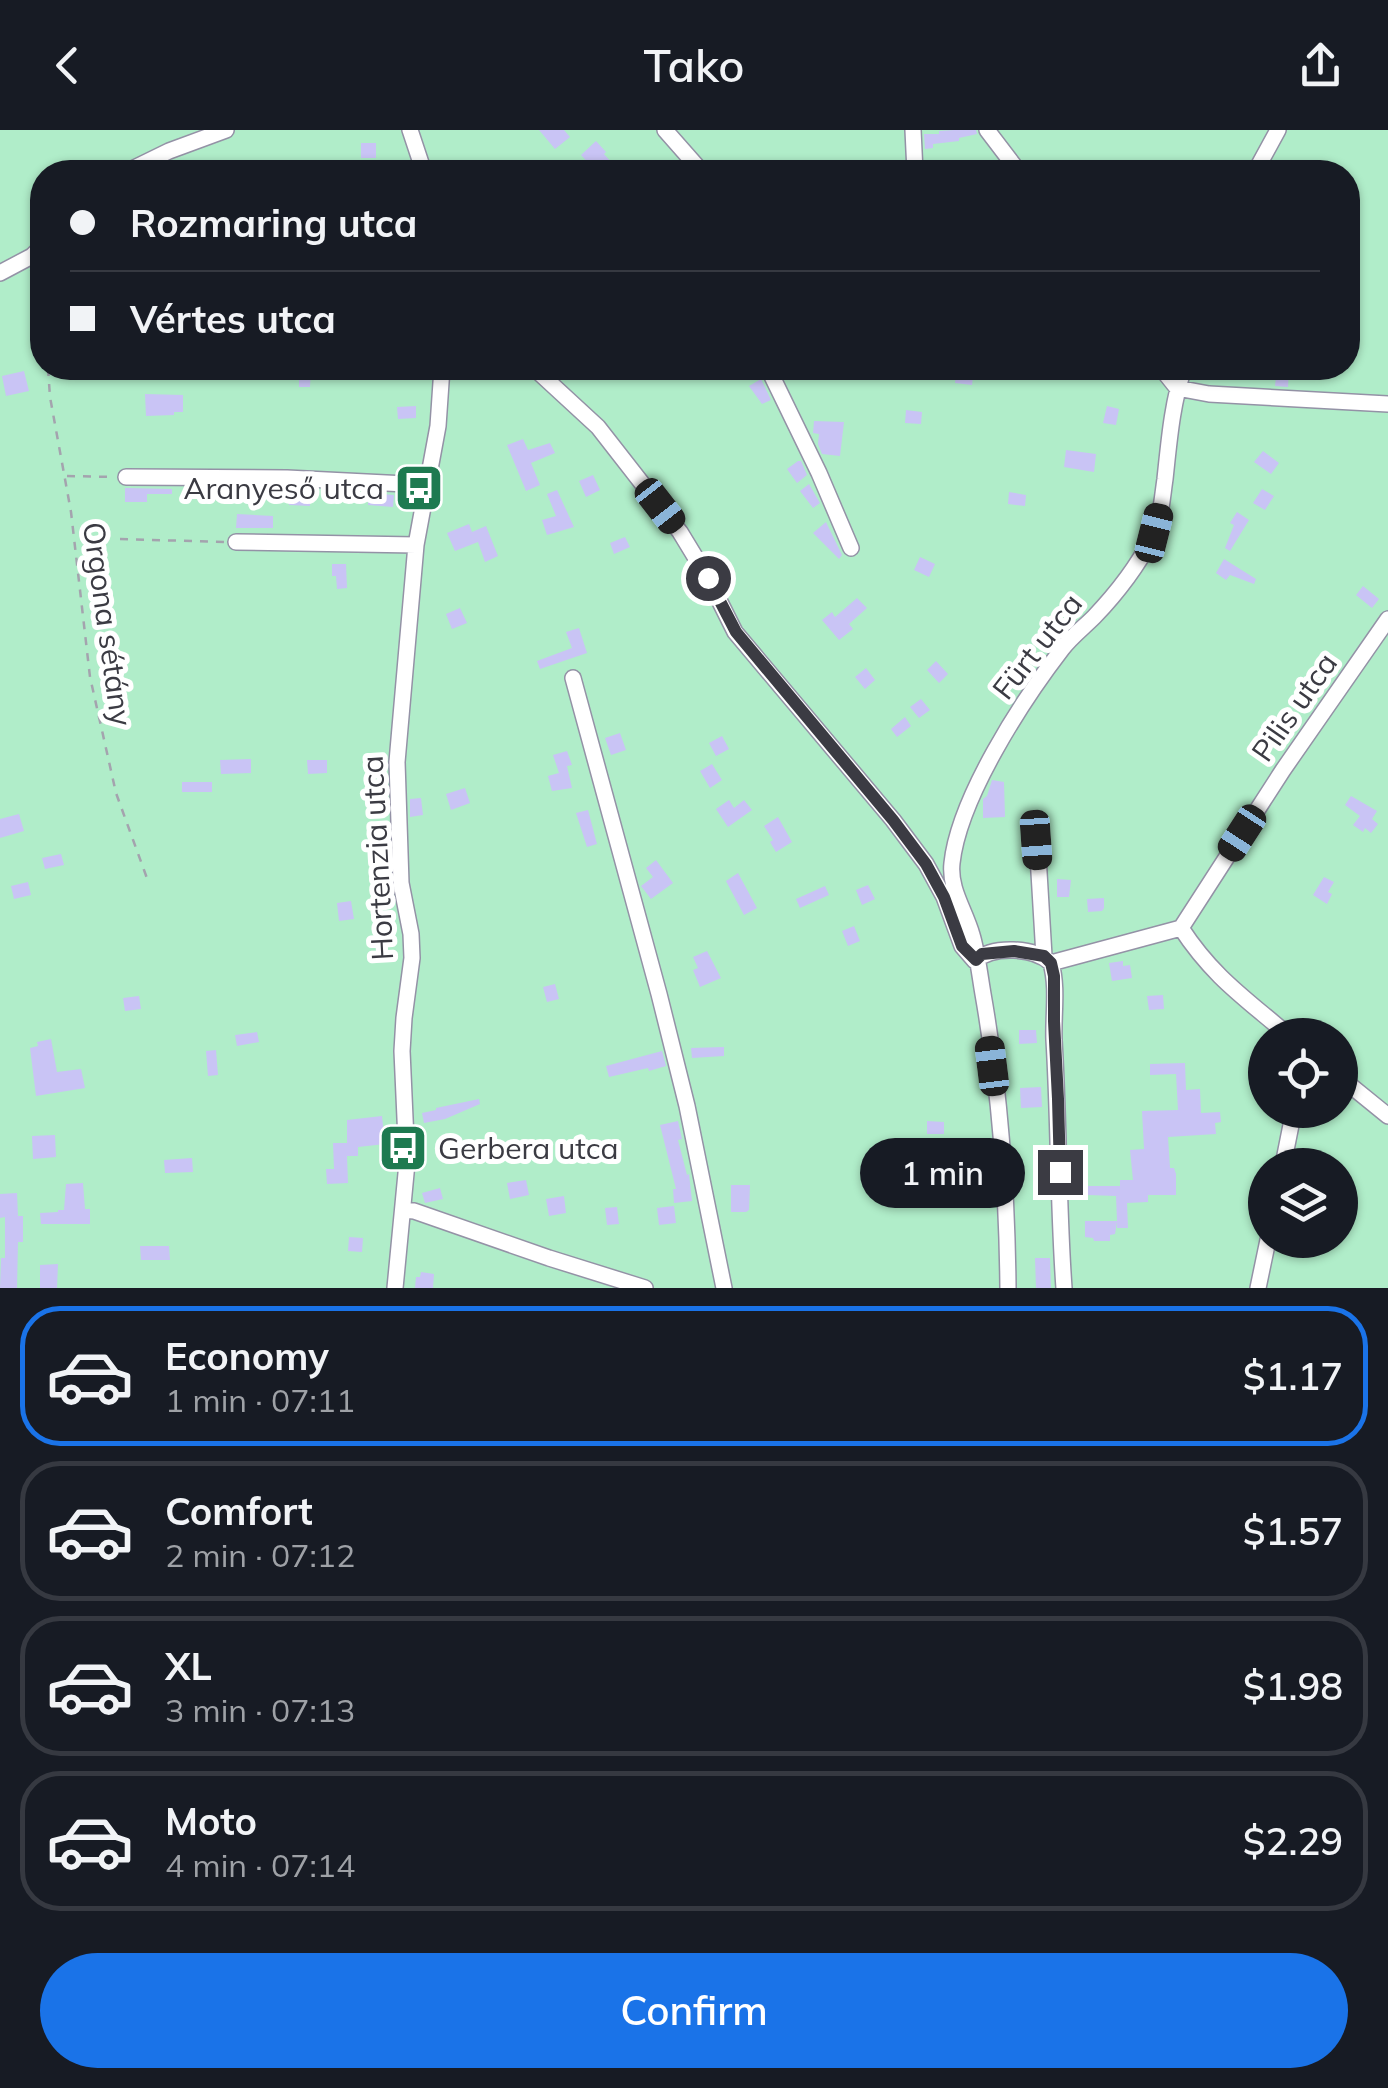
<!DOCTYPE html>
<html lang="en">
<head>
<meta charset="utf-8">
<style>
  body { margin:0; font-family:Mulish,sans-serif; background:#20242c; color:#f1f3f6; height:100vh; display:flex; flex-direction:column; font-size:38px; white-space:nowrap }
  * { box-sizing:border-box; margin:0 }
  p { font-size:32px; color:#9ea1a6 }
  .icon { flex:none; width:55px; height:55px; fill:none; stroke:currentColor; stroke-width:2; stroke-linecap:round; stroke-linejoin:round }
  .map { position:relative; height:1158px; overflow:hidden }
  .side { display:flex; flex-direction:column; background:#171b24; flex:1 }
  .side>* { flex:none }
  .top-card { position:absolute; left:30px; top:30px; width:1330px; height:220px; border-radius:40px; box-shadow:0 2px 8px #0004; display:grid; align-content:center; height:220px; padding:0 40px; background:#171b24 }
  .fabs { position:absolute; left:1248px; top:888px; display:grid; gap:20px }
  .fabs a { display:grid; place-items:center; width:110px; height:110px; border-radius:50%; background:#171b24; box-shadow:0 2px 8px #0004; font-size:50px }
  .end { position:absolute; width:45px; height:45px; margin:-22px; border:12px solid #3b3b43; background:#fff; box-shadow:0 0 0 5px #fff }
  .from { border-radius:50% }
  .bubble { position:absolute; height:70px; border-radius:35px; background:#171b24; box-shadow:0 2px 8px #0004; font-size:32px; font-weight:600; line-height:70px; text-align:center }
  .car { position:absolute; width:30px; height:60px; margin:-30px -15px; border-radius:12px; box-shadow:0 0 8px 2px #0007; background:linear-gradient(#222 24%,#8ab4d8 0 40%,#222 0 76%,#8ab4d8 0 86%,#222 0) }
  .top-card b { display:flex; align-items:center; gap:35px; height:95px; font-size:38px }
  .top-card b+b { border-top:2px solid #363941 }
  .top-card i { width:25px; height:25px; background:#f1f3f6 }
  ul { padding:18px 0 0; list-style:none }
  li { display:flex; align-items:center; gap:30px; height:140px; margin:0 20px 15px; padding:0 20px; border:5px solid #363941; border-radius:40px }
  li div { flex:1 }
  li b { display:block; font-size:38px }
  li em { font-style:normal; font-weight:600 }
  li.current { border-color:#1a73e8 }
  li>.icon { width:90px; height:90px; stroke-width:1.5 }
  .button { display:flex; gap:20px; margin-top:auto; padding:20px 40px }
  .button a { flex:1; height:115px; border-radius:60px; background:#1a73e8; color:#fff; font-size:40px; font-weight:600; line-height:115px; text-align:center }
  header { display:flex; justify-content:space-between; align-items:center; height:130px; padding:0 40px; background:#171b24; font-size:45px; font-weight:600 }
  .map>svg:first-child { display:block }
  .green { fill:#b0edc9; fill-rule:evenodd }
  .building { fill:#c9c4f5 }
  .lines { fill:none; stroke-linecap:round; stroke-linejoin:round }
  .street-casing { stroke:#9492a6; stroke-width:18 }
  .path { stroke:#a4a3ae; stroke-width:2.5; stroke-dasharray:8 8; stroke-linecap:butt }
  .street { stroke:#fff; stroke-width:15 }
  .route { stroke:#3b3b43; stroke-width:12 }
  .labels { text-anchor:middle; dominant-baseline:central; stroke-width:10; stroke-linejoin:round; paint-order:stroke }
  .poi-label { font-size:30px; fill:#3b3b43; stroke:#fff; text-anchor:end }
  .street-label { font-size:30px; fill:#3b3b43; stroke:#fff }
</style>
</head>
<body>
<header><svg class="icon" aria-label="back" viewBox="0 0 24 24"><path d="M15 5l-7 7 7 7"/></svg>Tako<svg class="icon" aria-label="share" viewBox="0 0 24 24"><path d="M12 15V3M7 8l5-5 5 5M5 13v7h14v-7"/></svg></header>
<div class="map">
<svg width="1388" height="1158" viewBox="0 0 1388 1158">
  <rect width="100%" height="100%" fill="#f1f0fd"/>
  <path class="green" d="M0,0H1388V1158H0ZM42,42H1348V238H42ZM1265,905H1340V980H1265ZM1265,1035H1340V1110H1265Z"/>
  <path class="building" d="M539,0H564L570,7L555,19Z
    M954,0H976L977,4L959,8V11L933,14V18L925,19L924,4H939V1Z
    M596,11L606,22L604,24L620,42H602L594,33L591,36L581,25Z
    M361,13H376V28H361Z
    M299,238H311L310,257H299Z
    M957,238L974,239L972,255L955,253Z
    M1277,238H1289L1288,257L1275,256Z
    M24,241L29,261L6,266L2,246Z
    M761,249L771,270L762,274L749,256Z
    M145,264L183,265V282H174V285L146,286Z
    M416,276V288L398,289L397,277Z
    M1107,276L1119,279L1116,295L1103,293Z
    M906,280L922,282L921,294L905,293Z
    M814,291L844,292L840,326L822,324L818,314L819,304L813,303Z
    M523,309L528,320L550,313L555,323L531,333L540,355L526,361L507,315Z
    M1066,320L1096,324L1094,342L1064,337Z
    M1263,321L1279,333L1271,344L1254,332Z
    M798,331H801L807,345L797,353L787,339Z
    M593,345L600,360L586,367L579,351Z
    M809,354L820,373L813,378L800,361Z
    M125,358L172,359V364H147V372H125Z
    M290,359L310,360V376L289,375Z
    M1262,359L1274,366L1265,380L1253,373Z
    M557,360L574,397L547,405L542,390L556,386L547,364Z
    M1009,362L1026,365L1025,376L1008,374Z
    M369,363L394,365L393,377L368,375Z
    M1237,382L1249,390L1230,421L1225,418L1234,395L1230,393Z
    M237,384L273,386V398H236Z
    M826,392L842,425L839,429L813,403Z
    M469,394L472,402L486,396L498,426L485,432L478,412L455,421L447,403Z
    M625,407L630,417L614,424L610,413Z
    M920,427L935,434L929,447L914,440Z
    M1224,429L1256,449L1254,454L1230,445L1226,450L1216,443Z
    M332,434H346L347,458L337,459L336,446H332Z
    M1363,456L1379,469L1372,478L1356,465Z
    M857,468L867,478L849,494L853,499L839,510L822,490L832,482L835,487Z
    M460,478L467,493L452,499L446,484Z
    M579,498L587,523L540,539L537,531L572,518L566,502Z
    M936,531L948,544L939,553L927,540Z
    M866,538L875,550L865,559L855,547Z
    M921,569L930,580L919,588L910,577Z
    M905,587L911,596L897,607L891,599Z
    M620,603L626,620L611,625L605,608Z
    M722,606L729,619L716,626L709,613Z
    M567,621L572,635L567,636L572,658L552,661L548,646L559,643L553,625Z
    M251,629V643L221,644L220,630Z
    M307,630H327V643L308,644Z
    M712,634L722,650L710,658L700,641Z
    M992,650L1004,652L1005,687L983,688V669L987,666Z
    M182,652H212V662H182Z
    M465,658L470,673L451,680L446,664Z
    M1351,666L1377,681L1372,689L1378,694L1371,703L1365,698L1363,702L1353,695L1360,686L1345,675Z
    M421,668L423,685L410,687V669Z
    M729,670L734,678L744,670L752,680L728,697L716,679Z
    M588,680L597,714L587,717L576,683Z
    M19,684L24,701L0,708V689Z
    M778,687L792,712L776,722L770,712L773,710L764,696Z
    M61,724L64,735L45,739L42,728Z
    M656,730L673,753L651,769L641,756L653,747L646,738Z
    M738,743L757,778L744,785L726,751Z
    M1324,747L1334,752L1328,762L1332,764L1327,774L1313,765Z
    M1057,749L1071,750L1069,767H1057Z
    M28,752L31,765L14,769L11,756Z
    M868,755L875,769L862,775L856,760Z
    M825,756L829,765L800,778L796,769Z
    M1104,768V778L1102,781L1088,782L1087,769Z
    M351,771L354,789L339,791L337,773Z
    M854,796L860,811L848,816L842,801Z
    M707,821L721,848L700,857L693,840L698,838L693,827Z
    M1123,831V836L1130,835L1132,848L1112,851L1109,833Z
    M555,854L559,869L547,872L543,857Z
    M1163,865L1164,879L1149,880L1147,866Z
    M139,866L141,879L125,881L123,868Z
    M1019,900H1036L1037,913L1019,914Z
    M257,902L259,912L237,916L235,905Z
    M51,909L57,942L81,939L85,958L36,966L30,918L38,916L37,912Z
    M724,917V926L692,928L691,918Z
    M216,920L218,945L208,946L206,921Z
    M662,921L666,936L649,941L648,938L609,947L606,936Z
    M1185,933L1186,960L1200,959L1201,983L1220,982L1221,992L1215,993L1216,1004L1168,1007L1170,1038H1174L1176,1044V1065H1148V1072L1127,1073L1128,1098H1117V1092L1115,1104L1110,1105V1111H1094L1093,1108L1085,1107V1091H1117L1116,1066L1088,1065V1056H1120V1050H1133L1130,1020L1144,1019L1142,981L1178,980L1176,944L1150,945V934Z
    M1041,957L1042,977L1021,978L1020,958Z
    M479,969L480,974L445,989L424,993L422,983L436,980V978Z
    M382,986L385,1014L358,1017V1026H347L348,1053L327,1054L326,1039H334L333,1013H347V990Z
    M678,991L682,1009L678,1010L687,1045L689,1044L692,1071L674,1073L673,1059H676L660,995Z
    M927,991L944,992V1004H927Z
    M55,1005L56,1027L33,1029L32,1006Z
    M192,1028L193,1042L165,1043L164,1030Z
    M900,1035H915L914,1049L900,1048Z
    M526,1050L529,1065L510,1069L507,1053Z
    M83,1053L85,1079H90V1094H41L40,1083L58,1082V1080H64L66,1054Z
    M731,1055H750L749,1080L746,1082H731Z
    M440,1058L443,1069L425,1073L422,1063Z
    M17,1063L18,1086H23V1112H18L17,1158H0L1,1128H5V1087L0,1088V1064Z
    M564,1066L566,1083L549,1086L546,1069Z
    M674,1076L676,1093L659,1095L657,1078Z
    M617,1077L619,1094L607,1095L605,1078Z
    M349,1107L363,1108L362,1122L348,1121Z
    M140,1116H169L170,1130H141Z
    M1035,1128H1050L1051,1158H1036Z
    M58,1134L57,1158H40V1135Z
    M421,1142L434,1144L433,1158H415L416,1147H420Z"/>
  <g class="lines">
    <g class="street-casing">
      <path id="street" d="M410,0L424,42
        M665,0L702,42
        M913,0L915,42
        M987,0L1019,42
        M126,42L169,21L226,0
        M1255,42L1278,0
        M0,143L32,126L42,116
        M534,238L598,297L680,402L708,448L735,502L893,690L926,734L944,767L962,816L975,831
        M768,238L819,343L851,418
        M1161,238L1177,258
        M1177,258L1209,264L1388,274
        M126,347L287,348L426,355
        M236,412L416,415
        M573,548L659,864L687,976L724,1158
        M1037,709L1044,826
        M1181,798L1283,640L1388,489
        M1181,798C1213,847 1245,868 1288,905
        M975,831C993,815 1034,817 1051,833L1181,798
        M1051,833C1058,858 1053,884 1054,910C1059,992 1058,1076 1064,1158
        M1340,947L1388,986
        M1283,1035L1294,980
        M404,1080L414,1081L549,1128L645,1158
        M395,1158L407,1033L402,921L404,888L412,828L411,804L401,753L397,632L416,415L438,296L442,238
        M1008,1158C1007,1060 1000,961 983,864C980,847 977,821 972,805C965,780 949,759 952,733C959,668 1022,571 1062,519C1071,507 1083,498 1094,487C1117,463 1137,437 1152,408C1161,390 1162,369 1165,349C1169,312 1172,273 1184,238
        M1258,1158L1268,1110"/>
    </g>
    <path class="path" d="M31,140L42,198
      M48,238L50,267L71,382L90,547L116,663L148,751
      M67,346L114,347
      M120,409L224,412"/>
    <use href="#street" class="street"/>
  </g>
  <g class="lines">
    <path class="route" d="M708,448L736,502L893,690L926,734L944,767L962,816L976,830L982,824L1014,821L1044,826L1051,833L1054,846V891L1058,969L1060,1042"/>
  </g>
  <defs>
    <g id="bus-square" transform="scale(2.5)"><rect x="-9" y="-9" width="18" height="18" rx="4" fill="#1e7a50" stroke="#fff"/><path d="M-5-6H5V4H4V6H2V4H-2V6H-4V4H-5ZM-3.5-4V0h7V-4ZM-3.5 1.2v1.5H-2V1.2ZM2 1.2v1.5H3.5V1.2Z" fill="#fff"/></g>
  </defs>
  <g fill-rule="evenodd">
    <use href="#bus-square" x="419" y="358"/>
    <use href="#bus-square" x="403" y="1018"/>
  </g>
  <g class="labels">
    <g class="poi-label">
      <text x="384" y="358">Aranyeső utca</text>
      <text x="438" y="1018" text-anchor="start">Gerbera utca</text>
    </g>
    <g class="street-label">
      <text transform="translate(108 494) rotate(82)">Orgona sétány</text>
      <text transform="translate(1037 516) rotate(-52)">Fürt utca</text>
      <text transform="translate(1294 577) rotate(-55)">Pilis utca</text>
      <text transform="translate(377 728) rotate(-93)">Hortenzia utca</text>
    </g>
  </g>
</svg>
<div class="fabs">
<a><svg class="icon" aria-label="locate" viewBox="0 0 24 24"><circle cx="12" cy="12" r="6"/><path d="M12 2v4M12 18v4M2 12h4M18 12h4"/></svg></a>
<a><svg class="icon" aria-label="layers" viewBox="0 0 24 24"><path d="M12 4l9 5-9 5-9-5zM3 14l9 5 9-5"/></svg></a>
</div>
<i class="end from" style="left:708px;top:448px"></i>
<i class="end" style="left:1060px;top:1042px"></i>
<div class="bubble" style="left:860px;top:1008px;width:165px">1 min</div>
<i class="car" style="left:660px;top:376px;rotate:142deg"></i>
<i class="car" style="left:1154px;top:403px;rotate:14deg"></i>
<i class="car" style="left:1242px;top:703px;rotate:213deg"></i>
<i class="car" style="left:1036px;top:710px;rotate:176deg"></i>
<i class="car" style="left:992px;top:936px;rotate:353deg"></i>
<div class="top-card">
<b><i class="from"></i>Rozmaring utca</b>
<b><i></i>Vértes utca</b>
</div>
</div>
<section class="side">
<ul>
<li class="current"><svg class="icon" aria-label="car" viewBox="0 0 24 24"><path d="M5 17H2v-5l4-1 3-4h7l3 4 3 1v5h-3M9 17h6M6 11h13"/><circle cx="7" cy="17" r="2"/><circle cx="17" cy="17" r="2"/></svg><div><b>Economy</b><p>1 min · 07:11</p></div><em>$1.17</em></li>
<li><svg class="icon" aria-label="car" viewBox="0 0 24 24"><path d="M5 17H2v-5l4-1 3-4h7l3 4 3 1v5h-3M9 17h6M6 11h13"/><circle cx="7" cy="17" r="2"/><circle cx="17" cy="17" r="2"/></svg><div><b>Comfort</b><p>2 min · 07:12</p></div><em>$1.57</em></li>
<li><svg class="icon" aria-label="car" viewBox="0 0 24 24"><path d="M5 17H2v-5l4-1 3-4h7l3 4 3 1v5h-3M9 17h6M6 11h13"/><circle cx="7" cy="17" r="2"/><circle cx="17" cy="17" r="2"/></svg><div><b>XL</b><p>3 min · 07:13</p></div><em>$1.98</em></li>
<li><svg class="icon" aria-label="car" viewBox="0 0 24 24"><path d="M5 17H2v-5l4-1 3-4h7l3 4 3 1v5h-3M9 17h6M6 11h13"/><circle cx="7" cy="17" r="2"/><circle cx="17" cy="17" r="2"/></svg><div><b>Moto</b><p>4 min · 07:14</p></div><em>$2.29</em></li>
</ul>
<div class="button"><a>Confirm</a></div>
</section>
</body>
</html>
